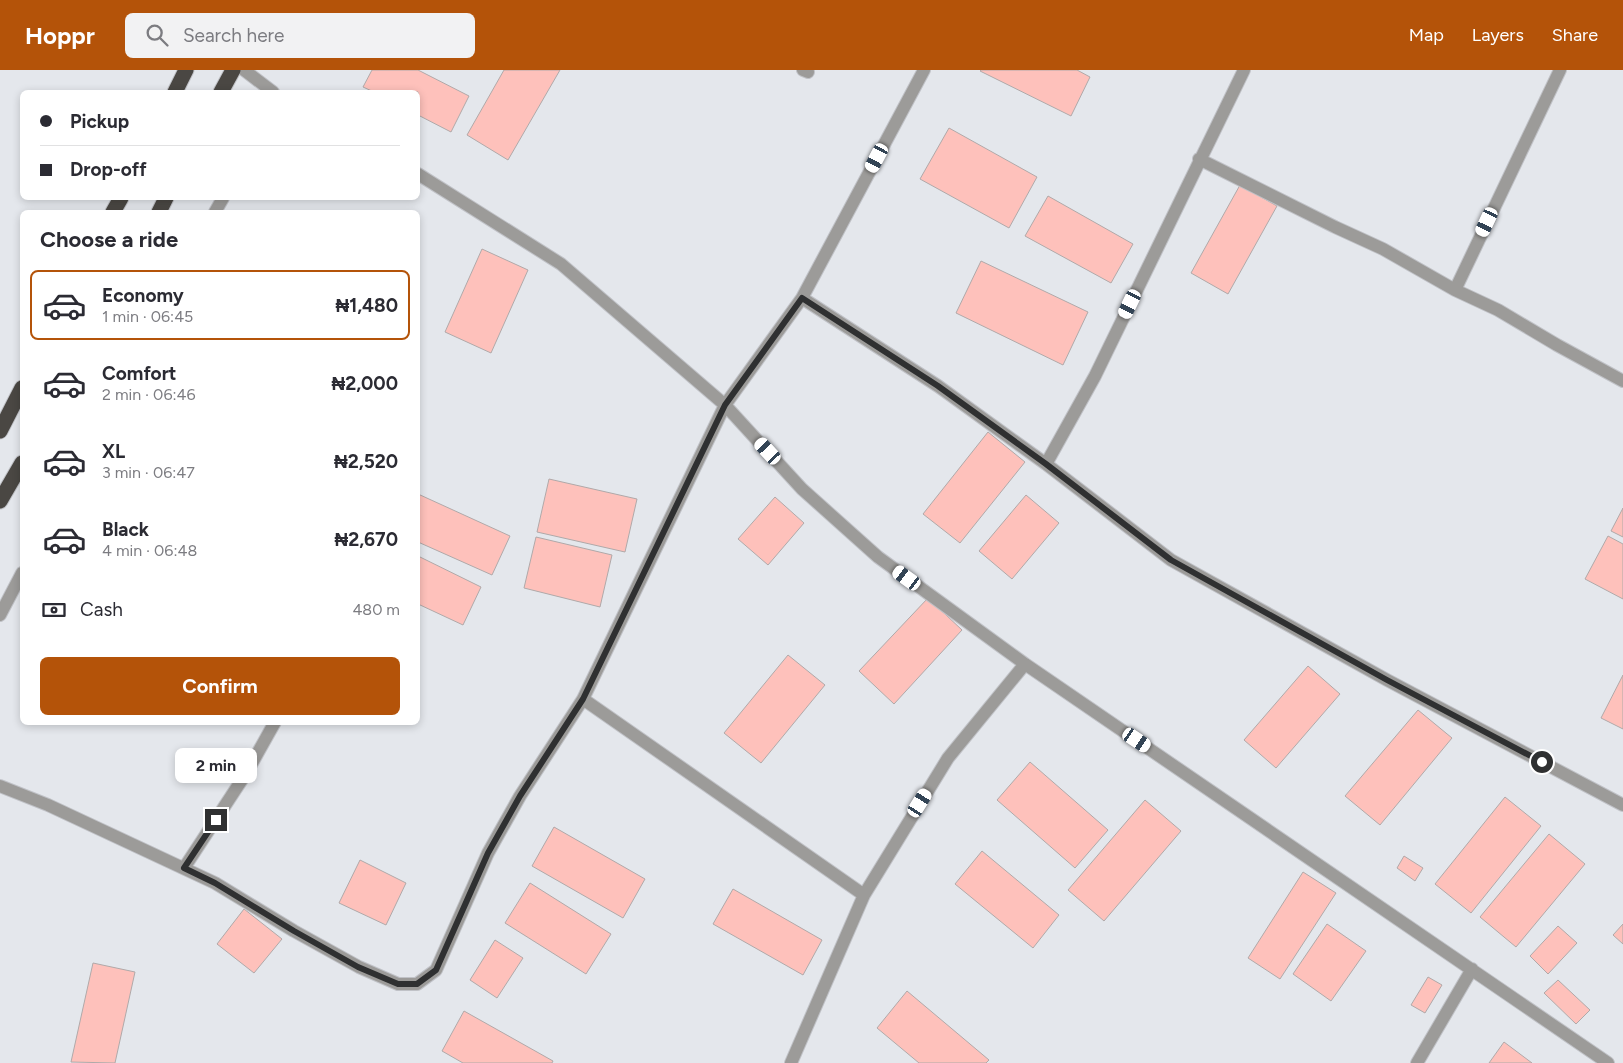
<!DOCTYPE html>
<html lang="en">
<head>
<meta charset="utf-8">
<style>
  body { margin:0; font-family:Figtree,sans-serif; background:#f2f2f3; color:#2b2b33; height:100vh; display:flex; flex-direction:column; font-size:19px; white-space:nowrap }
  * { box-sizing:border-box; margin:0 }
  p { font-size:16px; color:#7c7c81 }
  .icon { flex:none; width:28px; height:28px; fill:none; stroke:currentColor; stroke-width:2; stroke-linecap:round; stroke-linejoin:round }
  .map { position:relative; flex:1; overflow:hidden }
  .sheet { position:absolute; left:20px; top:140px; width:400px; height:515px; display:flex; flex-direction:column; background:#fff; border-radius:8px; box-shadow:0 2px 8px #0003 }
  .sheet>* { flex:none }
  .banner { position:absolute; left:20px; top:20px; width:400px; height:110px; border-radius:8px; box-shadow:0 2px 8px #0003; display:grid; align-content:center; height:110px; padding:0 20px; background:#fff }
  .end { position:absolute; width:22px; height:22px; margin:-11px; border:6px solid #2f3031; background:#fff; box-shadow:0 0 0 2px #fff }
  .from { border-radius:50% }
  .bubble { position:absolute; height:35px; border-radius:8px; background:#fff; box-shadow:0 2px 8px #0003; font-size:16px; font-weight:700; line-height:35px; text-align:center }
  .car { position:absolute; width:15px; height:30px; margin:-15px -8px; border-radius:6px; box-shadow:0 0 4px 1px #0007; background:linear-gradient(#fff 24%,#345 0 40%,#fff 0 76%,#345 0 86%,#fff 0) }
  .banner b { display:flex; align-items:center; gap:18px; height:48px; font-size:19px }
  .banner b+b { border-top:1px solid #e1e1e2 }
  .banner i { width:12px; height:12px; background:#2b2b33 }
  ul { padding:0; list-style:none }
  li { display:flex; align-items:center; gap:15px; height:70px; margin:0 10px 8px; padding:0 10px; border:2px solid transparent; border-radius:8px }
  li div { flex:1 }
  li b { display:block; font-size:19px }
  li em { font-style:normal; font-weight:700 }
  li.selected { border-color:#b45309 }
  li>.icon { width:45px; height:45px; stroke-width:1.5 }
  h2 { padding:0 20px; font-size:22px; line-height:60px }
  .pay { display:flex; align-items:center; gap:12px; height:55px; padding:0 20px; font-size:19px }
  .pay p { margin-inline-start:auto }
  .button { display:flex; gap:10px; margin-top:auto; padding:10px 20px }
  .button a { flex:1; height:58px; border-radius:8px; background:#b45309; color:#fff; font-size:20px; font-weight:700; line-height:58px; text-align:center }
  header { display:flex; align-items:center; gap:30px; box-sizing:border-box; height:70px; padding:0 25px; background:#b45309; color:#fff }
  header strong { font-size:24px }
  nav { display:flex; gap:28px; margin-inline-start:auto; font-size:18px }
  .search { width:350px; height:45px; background:#f2f2f3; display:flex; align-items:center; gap:12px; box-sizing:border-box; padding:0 18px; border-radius:8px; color:#7c7c81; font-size:19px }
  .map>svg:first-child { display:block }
  .building { fill:#fec1bb; stroke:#b0a9a9 }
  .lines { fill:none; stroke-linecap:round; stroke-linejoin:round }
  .minor-casing { stroke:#c0c2c7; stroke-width:14 }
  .highway-casing { stroke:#c0c2c7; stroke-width:17 }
  .minor { stroke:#9c9b99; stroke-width:12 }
  .highway { stroke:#4a4743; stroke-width:15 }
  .route { stroke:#2f3031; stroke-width:6 }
</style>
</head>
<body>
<header>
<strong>Hoppr</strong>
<div class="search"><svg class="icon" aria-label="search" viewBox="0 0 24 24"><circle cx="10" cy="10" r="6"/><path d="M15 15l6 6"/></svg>Search here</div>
<nav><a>Map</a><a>Layers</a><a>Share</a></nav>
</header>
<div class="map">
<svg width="1623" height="993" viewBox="0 0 1623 993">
  <rect width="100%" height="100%" fill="#e4e7ec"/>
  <path class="building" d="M372,0H418L469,26L451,62L418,45V22H374L363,17Z
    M504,0H560L508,90L467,65Z
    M981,0H1077L1090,7L1071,46L980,1Z
    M949,58L1037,107L1009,158L920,109Z
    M1240,115L1277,136L1228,224L1191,203Z
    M1048,126L1133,174L1111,213L1025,166Z
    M482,179L528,200L491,283L445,262Z
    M981,191L1088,242L1063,295L956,243Z
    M988,362L1025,392L960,473L923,444Z
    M549,409L637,429L625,482L537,462Z
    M418,424L510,466L492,505L418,472Z
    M1026,425L1059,453L1012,509L979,481Z
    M775,427L804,453L768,495L738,469Z
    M1623,438V467L1611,461Z
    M1608,466L1623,474V529L1585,509Z
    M536,467L612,485L600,537L524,518Z
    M418,486L481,517L463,555L418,534Z
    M928,528L962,560L894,634L859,601Z
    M788,585L825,615L761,693L724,663Z
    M1308,596L1340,624L1276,698L1244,670Z
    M1623,605V659L1601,648Z
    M1418,640L1452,668L1380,755L1345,726Z
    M1030,692L1108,760L1075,798L997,730Z
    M1505,727L1541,756L1471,843L1435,814Z
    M1145,730L1181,761L1104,851L1068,820Z
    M554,757L645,809L623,848L532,796Z
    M1549,764L1585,794L1516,877L1480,847Z
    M982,781L1059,845L1033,878L955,814Z
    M1404,786L1423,798L1415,811L1397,798Z
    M360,790L406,813L386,855L339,833Z
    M1303,802L1336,823L1280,909L1248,888Z
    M530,813L611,864L586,904L505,853Z
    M733,819L822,870L803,905L713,854Z
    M244,839L282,869L254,903L217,874Z
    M1327,854L1366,881L1331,931L1293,904Z
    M1623,854V874L1613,865Z
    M1558,856L1577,873L1548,904L1530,886Z
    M495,870L523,888L497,928L470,910Z
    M93,893L135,902L115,993L71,992Z
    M1428,907L1442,915L1425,943L1411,935Z
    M1558,910L1590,940L1576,954L1544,923Z
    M907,921L989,990L986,993H919L877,958Z
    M464,941L553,991L552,993H463L442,981Z
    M1504,972L1532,993H1489Z"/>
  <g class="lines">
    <g class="minor-casing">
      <path id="minor" d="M244,0L273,22
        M803,0L808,2
        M1199,89L1335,157L1383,179L1455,220L1498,240L1557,275L1623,311
        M418,104L561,194L725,335L802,419L878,487L1025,594L1608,993
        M215,142L223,128
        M1455,220L1560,0
        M802,228L938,316L1046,394L1095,306L1244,0
        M1046,394L1171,490L1387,610L1623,735
        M0,545L22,503
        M583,629L864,825
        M0,716L48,735L215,813L294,861L359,897L398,914H417L436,900L488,783L520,726L583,629L725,335L802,228L924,0
        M184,798L247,702L275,652
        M791,993L864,825L948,688L1025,594
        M1417,993L1472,899"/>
    </g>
    <g class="highway-casing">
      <path id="highway" d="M175,22L186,0
        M221,22L233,0
        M113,142L121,128
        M159,142L166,128
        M0,361L22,318
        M0,431L22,393"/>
    </g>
    <use href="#minor" class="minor"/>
    <use href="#highway" class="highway"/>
  </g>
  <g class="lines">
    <path class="route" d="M216,750L184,798L215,813L294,861L358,897L398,914H417L436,900L488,783L520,726L583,629L725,335L802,228L938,316L1046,394L1171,490L1387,610L1542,692"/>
  </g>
</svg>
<i class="end from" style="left:1542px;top:692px"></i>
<i class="end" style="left:216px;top:750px"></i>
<div class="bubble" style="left:175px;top:678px;width:82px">2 min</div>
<i class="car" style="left:877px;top:88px;rotate:208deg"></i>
<i class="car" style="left:1487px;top:152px;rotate:205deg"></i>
<i class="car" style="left:1130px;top:234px;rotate:206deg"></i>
<i class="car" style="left:768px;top:381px;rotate:317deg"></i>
<i class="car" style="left:907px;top:508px;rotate:306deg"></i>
<i class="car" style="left:1137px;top:670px;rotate:124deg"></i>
<i class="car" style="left:920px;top:733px;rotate:32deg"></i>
<div class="banner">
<b><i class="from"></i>Pickup</b>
<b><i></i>Drop-off</b>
</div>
<section class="sheet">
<h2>Choose a ride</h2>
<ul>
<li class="selected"><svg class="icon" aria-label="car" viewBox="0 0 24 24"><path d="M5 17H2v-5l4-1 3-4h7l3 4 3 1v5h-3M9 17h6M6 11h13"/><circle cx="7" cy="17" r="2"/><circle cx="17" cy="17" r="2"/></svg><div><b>Economy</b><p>1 min · 06:45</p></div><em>₦1,480</em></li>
<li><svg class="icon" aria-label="car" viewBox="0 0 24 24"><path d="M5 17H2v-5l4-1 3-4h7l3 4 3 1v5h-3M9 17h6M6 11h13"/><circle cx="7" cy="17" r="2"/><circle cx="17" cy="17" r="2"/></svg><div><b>Comfort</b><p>2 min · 06:46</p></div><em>₦2,000</em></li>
<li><svg class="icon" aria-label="car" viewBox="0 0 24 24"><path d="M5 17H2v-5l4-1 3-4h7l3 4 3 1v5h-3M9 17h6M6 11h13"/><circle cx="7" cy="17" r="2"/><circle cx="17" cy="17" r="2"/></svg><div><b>XL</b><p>3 min · 06:47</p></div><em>₦2,520</em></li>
<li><svg class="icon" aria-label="car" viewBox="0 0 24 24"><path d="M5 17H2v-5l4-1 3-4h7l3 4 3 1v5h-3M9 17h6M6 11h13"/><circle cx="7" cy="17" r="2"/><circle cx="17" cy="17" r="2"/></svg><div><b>Black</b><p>4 min · 06:48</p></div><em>₦2,670</em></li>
</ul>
<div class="pay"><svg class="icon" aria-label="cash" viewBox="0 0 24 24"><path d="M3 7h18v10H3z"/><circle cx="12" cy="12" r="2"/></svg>Cash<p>480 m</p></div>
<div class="button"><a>Confirm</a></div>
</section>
</div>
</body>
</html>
